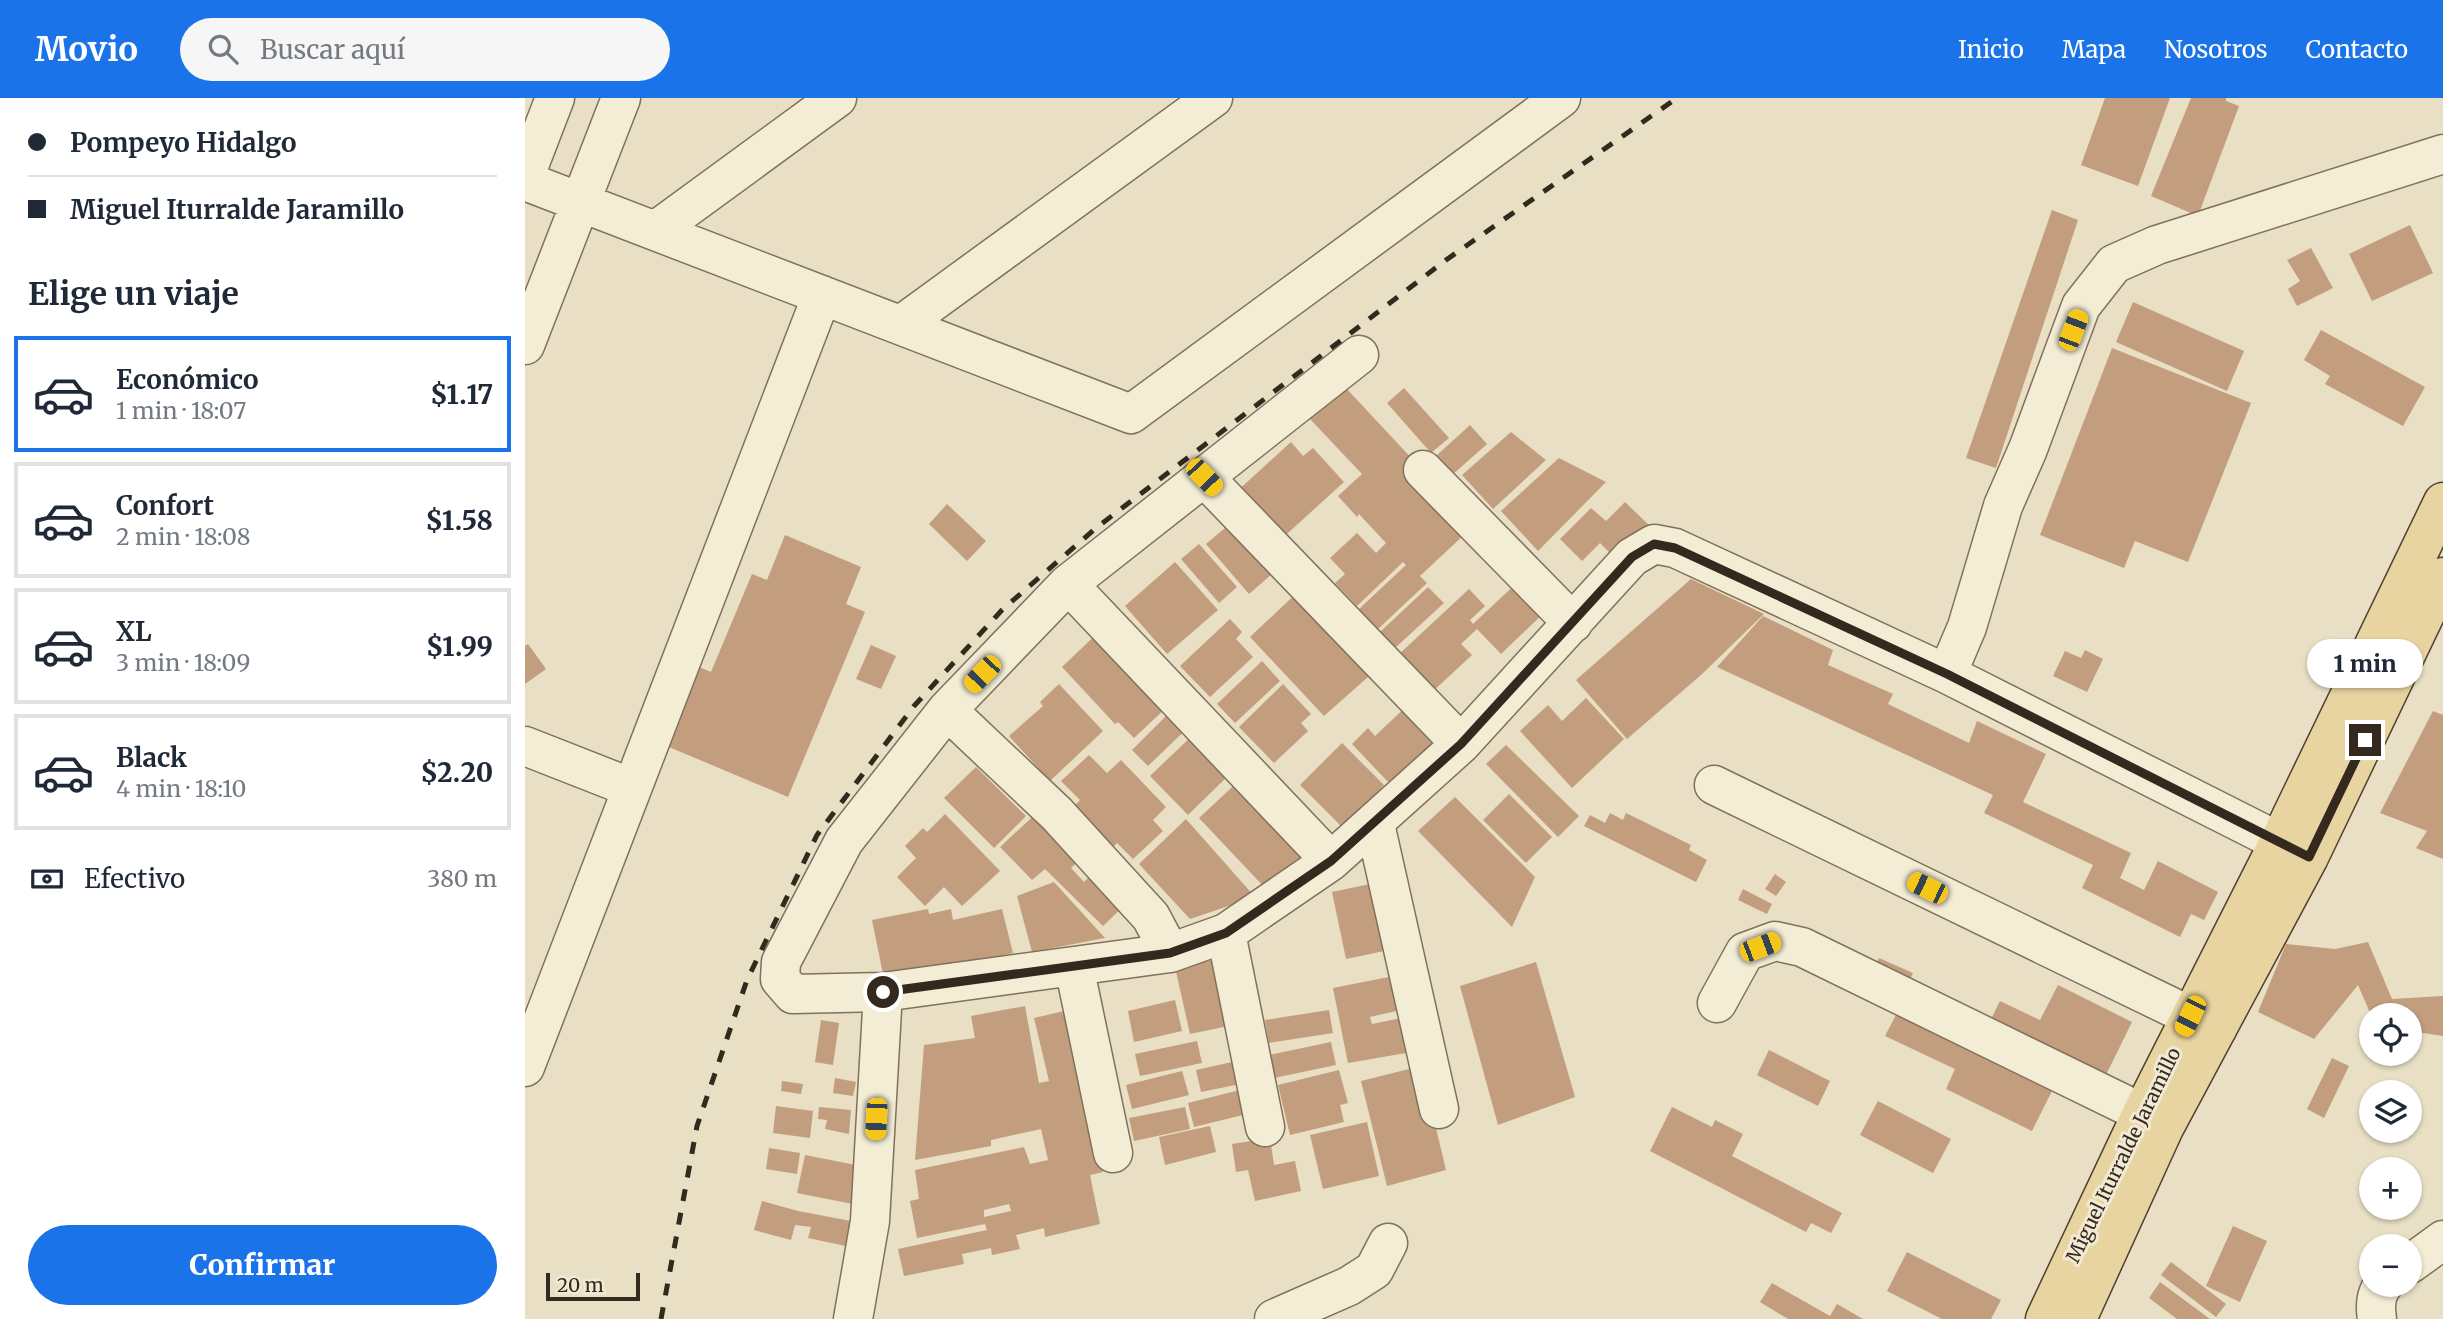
<!DOCTYPE html>
<html lang="es">
<head>
<meta charset="utf-8">
<style>
  body { margin:0; font-family:Merriweather,serif; background:#f6f6f7; color:#1f2937; height:100vh; display:flex; flex-direction:column; font-size:26px; white-space:nowrap }
  * { box-sizing:border-box; margin:0 }
  p { font-size:23px; color:#747a83 }
  .icon { flex:none; width:38px; height:38px; fill:none; stroke:currentColor; stroke-width:2; stroke-linecap:round; stroke-linejoin:round }
  .map { position:relative; flex:1; overflow:hidden }
  .panel { display:flex; flex-direction:column; background:#fff; width:525px }
  .panel>* { flex:none }
  .banner { display:grid; align-content:center; height:154px; padding:0 28px; background:#fff }
  .buttons { position:absolute; left:1834px; top:905px; display:grid; gap:14px }
  .buttons a { display:grid; place-items:center; width:63px; height:63px; border-radius:50%; background:#fff; box-shadow:0 2px 5px #0004; font-size:35px }
  .scale { position:absolute; left:21px; bottom:18px; width:94px; box-sizing:border-box; padding-left:7px; border:4px solid #33291f; border-top:0; font-size:19px; line-height:24px; white-space:nowrap; color:#33291f; -webkit-text-stroke:5px #f1e9d3; paint-order:stroke }
  .end { position:absolute; width:32px; height:32px; margin:-16px; border:9px solid #33291f; background:#fff; box-shadow:0 0 0 4px #fff }
  .from { border-radius:50% }
  .bubble { position:absolute; height:49px; border-radius:24px; background:#fff; box-shadow:0 2px 5px #0004; font-size:23px; font-weight:800; line-height:49px; text-align:center }
  .car { position:absolute; width:21px; height:42px; margin:-21px -10px; border-radius:9px; box-shadow:0 0 5px 2px #0007; background:linear-gradient(#f5c518 24%,#345 0 40%,#f5c518 0 76%,#345 0 86%,#f5c518 0) }
  .banner b { display:flex; align-items:center; gap:24px; height:66px; font-size:26px }
  .banner b+b { border-top:2px solid #e0e1e3 }
  .banner i { width:18px; height:18px; background:#1f2937 }
  ul { padding:0; list-style:none }
  li { display:flex; align-items:center; gap:21px; height:116px; margin:0 14px 10px; padding:0 14px; border:4px solid #e0e1e3; border-radius:0px }
  li div { flex:1 }
  li b { display:block; font-size:26px }
  li em { font-style:normal; font-weight:800 }
  li.on { border-color:#1a73e8 }
  li>.icon { width:63px; height:63px; stroke-width:1.5 }
  h2 { padding:0 28px; font-size:32px; line-height:84px }
  .pay { display:flex; align-items:center; gap:18px; height:77px; padding:0 28px; font-size:26px }
  .pay p { margin-inline-start:auto }
  .cta { display:flex; gap:14px; margin-top:auto; padding:14px 28px }
  .cta a { flex:1; height:80px; border-radius:42px; background:#1a73e8; color:#fff; font-size:28px; font-weight:800; line-height:80px; text-align:center }
  header { display:flex; align-items:center; gap:42px; box-sizing:border-box; height:98px; padding:0 35px; background:#1a73e8; color:#fff }
  header strong { font-size:33px }
  nav { display:flex; gap:38px; margin-inline-start:auto; font-size:24px }
  .search { width:490px; height:63px; background:#f6f6f7; display:flex; align-items:center; gap:18px; box-sizing:border-box; padding:0 24px; border-radius:38px; color:#747a83; font-size:26px }
  main { display:flex; flex:1; min-height:0 }
  .map>svg:first-child { display:block }
  .building { fill:#c29d7e; fill-rule:evenodd }
  .lines { fill:none; stroke-linecap:round; stroke-linejoin:round }
  .minor-casing { stroke:#81715c; stroke-width:41 }
  .major-casing { stroke:#4f4030; stroke-width:41 }
  .minor { stroke:#f4edd6; stroke-width:38 }
  .major { stroke:#e8d4a0; stroke-width:38 }
  .rail { stroke:#33291f; stroke-width:5; stroke-dasharray:12 12; stroke-linecap:butt }
  .route { stroke:#33291f; stroke-width:9 }
  .labels { text-anchor:middle; dominant-baseline:central; stroke-width:6; stroke-linejoin:round; paint-order:stroke }
  .street-label { font-size:19px; fill:#33291f; stroke:#f1e9d3 }
</style>
</head>
<body>
<header>
<strong>Movio</strong>
<div class="search"><svg class="icon" aria-label="search" viewBox="0 0 24 24"><circle cx="10" cy="10" r="6"/><path d="M15 15l6 6"/></svg>Buscar aquí</div>
<nav><a>Inicio</a><a>Mapa</a><a>Nosotros</a><a>Contacto</a></nav>
</header>
<main>
<section class="panel">
<div class="banner">
<b><i class="from"></i>Pompeyo Hidalgo</b>
<b><i></i>Miguel Iturralde Jaramillo</b>
</div>
<h2>Elige un viaje</h2>
<ul>
<li class="on"><svg class="icon" aria-label="car" viewBox="0 0 24 24"><path d="M5 17H2v-5l4-1 3-4h7l3 4 3 1v5h-3M9 17h6M6 11h13"/><circle cx="7" cy="17" r="2"/><circle cx="17" cy="17" r="2"/></svg><div><b>Económico</b><p>1 min · 18:07</p></div><em>$1.17</em></li>
<li><svg class="icon" aria-label="car" viewBox="0 0 24 24"><path d="M5 17H2v-5l4-1 3-4h7l3 4 3 1v5h-3M9 17h6M6 11h13"/><circle cx="7" cy="17" r="2"/><circle cx="17" cy="17" r="2"/></svg><div><b>Confort</b><p>2 min · 18:08</p></div><em>$1.58</em></li>
<li><svg class="icon" aria-label="car" viewBox="0 0 24 24"><path d="M5 17H2v-5l4-1 3-4h7l3 4 3 1v5h-3M9 17h6M6 11h13"/><circle cx="7" cy="17" r="2"/><circle cx="17" cy="17" r="2"/></svg><div><b>XL</b><p>3 min · 18:09</p></div><em>$1.99</em></li>
<li><svg class="icon" aria-label="car" viewBox="0 0 24 24"><path d="M5 17H2v-5l4-1 3-4h7l3 4 3 1v5h-3M9 17h6M6 11h13"/><circle cx="7" cy="17" r="2"/><circle cx="17" cy="17" r="2"/></svg><div><b>Black</b><p>4 min · 18:10</p></div><em>$2.20</em></li>
</ul>
<div class="pay"><svg class="icon" aria-label="cash" viewBox="0 0 24 24"><path d="M3 7h18v10H3z"/><circle cx="12" cy="12" r="2"/></svg>Efectivo<p>380 m</p></div>
<div class="cta"><a>Confirmar</a></div>
</section>
<div class="map">
<svg width="1918" height="1221" viewBox="0 0 1918 1221">
  <rect width="100%" height="100%" fill="#e8dfc4"/>
  <path class="building" d="M1580,0H1645L1613,88L1556,67Z
    M1666,0H1701V3L1714,8L1673,118L1626,98Z
    M1527,112L1553,122L1471,370L1441,360Z
    M1885,127L1908,175L1847,203L1824,156Z
    M1786,150L1808,190L1772,208L1763,191L1775,183L1762,162Z
    M1608,204L1719,253L1702,293L1591,244Z
    M1796,232L1900,289L1878,328L1800,286L1805,278L1779,262Z
    M1587,250L1726,305L1663,464L1610,443L1599,470L1515,437Z
    M820,289L890,364L902,392L896,397L915,418L922,411L942,434L895,478L902,485L853,531L834,511L881,467L878,464L832,508L810,485L820,476L805,460L832,435L851,455L861,445L834,416L832,419L813,398L837,376L785,321Z
    M879,290L924,340L906,355L862,305Z
    M945,327L962,346L927,377L911,358Z
    M986,334L1021,362L968,411L937,377Z
    M766,344L778,358L788,350L819,384L753,444L709,396Z
    M1034,360L1081,384L1013,453L976,413Z
    M1100,404L1128,431L1089,459L1075,445L1057,463L1035,441L1066,410L1081,423Z
    M422,406L461,443L442,463L404,426Z
    M713,419L756,468L724,496L681,446Z
    M260,437L336,469L321,506L340,514L263,699L132,644L165,565L186,574L227,476L242,482Z
    M674,446L712,489L694,505L656,461Z
    M650,464L693,512L642,556L600,508Z
    M996,481L1024,510L976,556L952,531L936,546L947,557L905,596L871,559L944,491L960,508L945,522L948,526Z
    M1166,481L1239,516L1176,577L1102,641L1051,582Z
    M778,489L852,571L799,618L725,539Z
    M903,489L919,505L870,550L855,534Z
    M1238,518L1308,552L1303,567L1368,596L1363,606L1444,645L1452,623L1521,656L1498,704L1606,755L1595,780L1619,792L1633,763L1693,794L1679,822L1666,816L1655,839L1557,790L1568,767L1459,715L1468,697L1192,569Z
    M705,521L717,534L711,541L728,559L685,599L655,568Z
    M580,528L643,608L609,640L593,624L590,626L537,569Z
    M3,546L21,571L0,586V548Z
    M346,547L371,558L356,591L331,581Z
    M1560,552L1578,561L1562,594L1528,578L1540,553L1556,560Z
    M737,563L755,583L710,625L692,606Z
    M534,586L578,633L525,683L484,638L518,608L515,604Z
    M758,586L786,616L776,625L783,633L749,665L714,629Z
    M1061,600L1099,641L1047,690L995,633L1023,607L1037,623Z
    M885,605L916,638L865,686L827,646L843,630L850,638Z
    M653,606L670,623L623,668L607,652Z
    M1908,613L1918,617V761L1891,750L1902,733L1855,715Z
    M672,633L710,671L663,717L625,678Z
    M817,645L859,687L818,730L775,687Z
    M981,647L1054,718L1033,739L961,666Z
    M564,657L582,675L596,662L641,709L628,722L638,733L608,761L592,745L585,752L546,711L555,702L536,683Z
    M451,669L501,718L469,750L419,700Z
    M719,678L787,750L742,792L674,720Z
    M984,696L1027,739L1001,765L958,722Z
    M930,699L1010,779L987,829L893,733Z
    M517,710L561,756L546,770L559,784L570,773L602,805L578,828L520,771L507,782L475,749Z
    M1085,715L1098,722L1101,715L1166,747L1164,752L1182,762L1171,784L1059,728L1065,717L1080,725Z
    M420,716L475,773L437,808L419,789L400,808L372,779L391,760L380,748L398,730L402,734Z
    M661,721L730,799L665,821L614,766Z
    M1250,776L1261,784L1251,798L1240,791Z
    M529,784L580,840L507,854L492,798Z
    M845,786L859,853L821,861L807,794Z
    M1218,791L1247,806L1242,816L1213,802Z
    M403,811L404,816L426,811L428,822L477,811L488,855L439,867L388,886L384,871L358,876L347,822Z
    M1843,844L1867,901L1918,898V938L1885,933V917H1846L1833,887L1789,941L1733,914L1761,846L1810,851Z
    M701,860L713,926L665,936L650,869Z
    M1354,860L1388,875L1382,888L1348,873Z
    M1011,864L1050,999L973,1027L935,888Z
    M869,878L876,912L845,919L847,926L881,919L887,954L823,965L808,890Z
    M1533,887L1607,924L1577,985L1462,929L1475,903L1515,922Z
    M650,902L657,933L609,944L603,913Z
    M500,908L514,985L524,983L509,920L552,910L564,1011L578,1074L565,1077L575,1126L520,1139L519,1130L491,1137L495,1151L467,1157L466,1150L437,1156L439,1166L379,1178L373,1151L462,1132L460,1126L392,1140L385,1103L394,1101L390,1072L499,1049L505,1066L523,1062L516,1031L466,1042V1048L390,1062L399,947L450,940L446,918ZM484,1106L486,1113L459,1119V1112Z
    M804,912L808,935L744,945L740,922Z
    M1372,915L1528,991L1507,1033L1421,991L1430,971L1360,938Z
    M296,922L314,925L308,967L290,964Z
    M672,943L677,965L615,978L610,956Z
    M806,944L811,967L749,980L744,957Z
    M1244,952L1305,983L1293,1008L1232,977Z
    M1807,960L1824,968L1799,1020L1782,1011Z
    M721,961L725,984L676,994L671,972Z
    M896,968L921,1072L862,1088L836,983Z
    M814,972L823,1005L815,1007L819,1024L765,1037L753,987Z
    M657,973L664,997L607,1011L601,987Z
    M310,980L331,984L328,998L308,995Z
    M257,983L278,986L276,996L256,993Z
    M727,989L734,1013L669,1029L663,1005Z
    M1353,1003L1426,1041L1408,1075L1335,1037Z
    M251,1008L288,1013L285,1040L248,1035Z
    M294,1009L326,1012L324,1036L300,1031L302,1022L293,1021Z
    M660,1009L665,1031L609,1043L604,1020Z
    M1147,1009L1187,1029L1190,1022L1218,1036L1207,1058L1317,1115L1306,1135L1286,1125L1281,1134L1125,1053Z
    M842,1024L854,1078L798,1091L785,1037Z
    M685,1028L691,1054L640,1067L634,1039Z
    M745,1040L749,1067L770,1063L776,1093L730,1103L723,1072L711,1074L707,1046Z
    M244,1050L275,1055L272,1076L241,1071Z
    M280,1057L346,1070L338,1108L272,1095Z
    M237,1103L273,1113L326,1123L321,1148L283,1140L286,1129L270,1127L266,1142L229,1132Z
    M1708,1128L1742,1143L1715,1204L1681,1188Z
    M1382,1154L1476,1202L1466,1221H1417L1362,1193Z
    M1646,1164L1701,1206L1691,1219L1636,1177Z
    M1635,1184L1685,1221H1652L1624,1200Z
    M1247,1185L1305,1218L1312,1206L1338,1221H1263L1235,1204Z"/>
  <g class="lines">
    <g class="minor-casing">
      <path id="minor" d="M0,78L30,0
        M0,83L606,316L1036,0
        M130,133L312,0
        M376,227L688,0
        M0,247L96,0
        M834,257L543,486L422,612L319,743L256,864L255,881L268,896L358,894L645,855L701,835L806,763L936,646L1107,459L1129,446L1150,450L1422,576L1782,758
        M898,372L1048,525
        M679,379L936,646
        M543,486L806,763
        M1422,576L1442,529L1478,408L1503,351L1556,208L1589,166L1632,147L1918,56
        M422,612L532,716L626,819L645,855
        M0,648L107,690
        M1189,687L1692,931
        M850,726L914,1011
        M701,835L740,1029
        M549,868L588,1055
        M1192,905L1220,854L1250,843L1277,849L1617,1015
        M0,969L297,197
        M1885,1166L1918,1142
        M328,1221L345,1123L358,894
        M749,1221L824,1188L849,1172L863,1145
        M1852,1221C1850,1209 1850,1196 1859,1186"/>
    </g>
    <g class="major-casing">
      <path id="major" d="M1520,1221L1617,1015L1754,744L1918,404
        M1552,1221L1639,1030L1784,759L1918,479"/>
    </g>
    <use href="#minor" class="minor"/>
    <use href="#major" class="major"/>
    <path class="rail" d="M136,1221L172,1028L222,882L292,737L389,608L477,512L571,430L921,162L1152,0"/>
  </g>
  <g class="lines">
    <path class="route" d="M358,894L645,855L701,835L806,763L936,646L1107,459L1129,446L1150,450L1422,576L1784,759L1840,642"/>
  </g>
  <g class="labels">
    <g class="street-label">
      <text transform="translate(1598 1057) rotate(-64)">Miguel Iturralde Jaramillo</text>
    </g>
  </g>
</svg>
<div class="buttons">
<a><svg class="icon" aria-label="locate" viewBox="0 0 24 24"><circle cx="12" cy="12" r="6"/><path d="M12 2v4M12 18v4M2 12h4M18 12h4"/></svg></a>
<a><svg class="icon" aria-label="layers" viewBox="0 0 24 24"><path d="M12 4l9 5-9 5-9-5zM3 14l9 5 9-5"/></svg></a>
<a>+</a>
<a>−</a>
</div>
<div class="scale">20 m</div>
<i class="end from" style="left:358px;top:894px"></i>
<i class="end" style="left:1840px;top:642px"></i>
<div class="bubble" style="left:1782px;top:541px;width:116px">1 min</div>
<i class="car" style="left:1548px;top:232px;rotate:21deg"></i>
<i class="car" style="left:679px;top:379px;rotate:136deg"></i>
<i class="car" style="left:457px;top:576px;rotate:224deg"></i>
<i class="car" style="left:1402px;top:790px;rotate:296deg"></i>
<i class="car" style="left:1235px;top:849px;rotate:69deg"></i>
<i class="car" style="left:1665px;top:918px;rotate:206deg"></i>
<i class="car" style="left:351px;top:1021px;rotate:183deg"></i>
</div>
</main>
</body>
</html>
